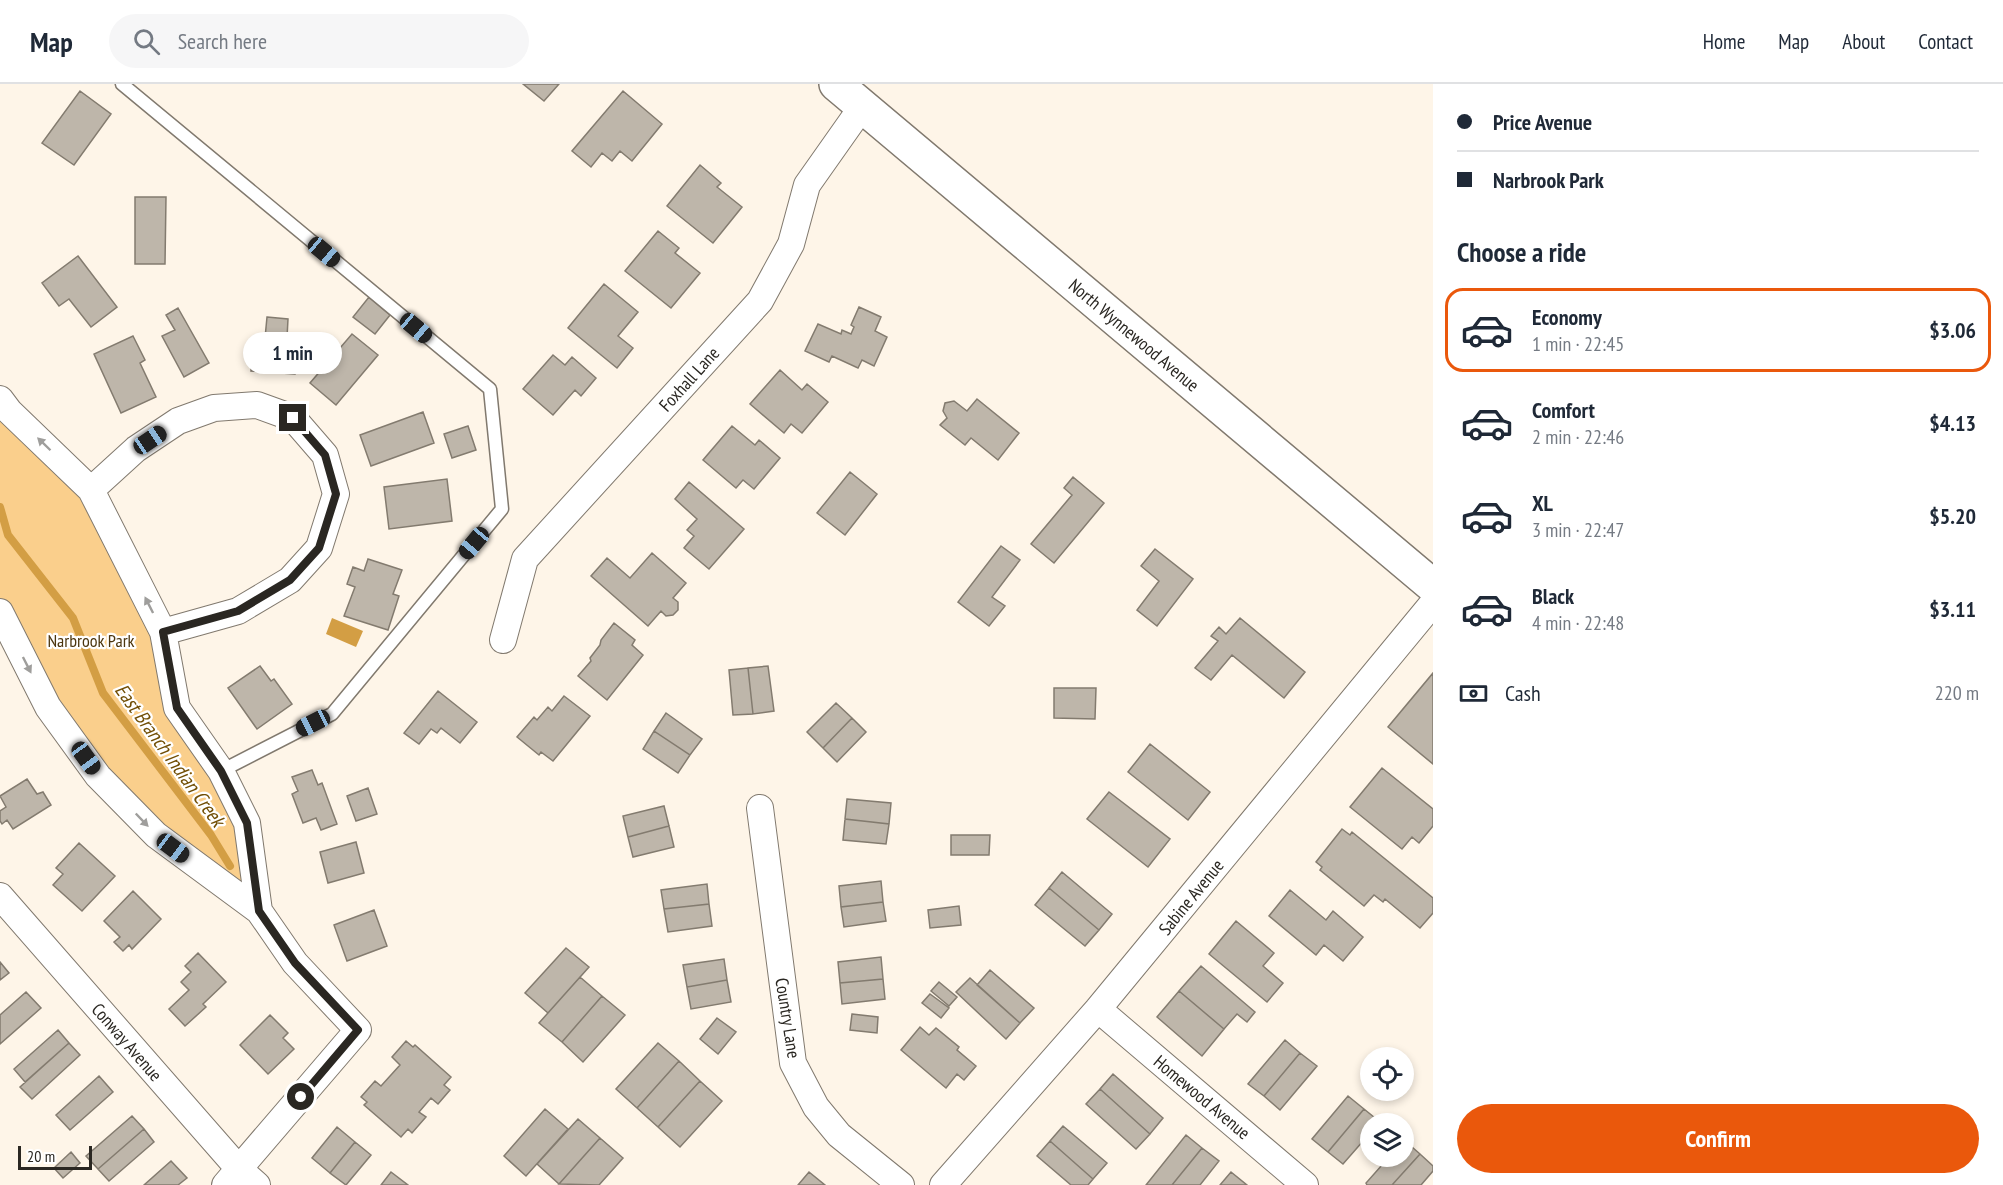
<!DOCTYPE html>
<html lang="en">
<head>
<meta charset="utf-8">
<style>
  body { margin:0; font-family:"PT Sans Narrow",sans-serif; background:#f6f6f7; color:#1f2937; height:100vh; display:flex; flex-direction:column; font-size:22px; white-space:nowrap }
  * { box-sizing:border-box; margin:0 }
  p { font-size:20px; color:#747a83 }
  .icon { flex:none; width:33px; height:33px; fill:none; stroke:currentColor; stroke-width:2; stroke-linecap:round; stroke-linejoin:round }
  .map { position:relative; flex:1; overflow:hidden }
  .sheet { display:flex; flex-direction:column; background:#fff; width:570px }
  .sheet>* { flex:none }
  .banner { display:grid; align-content:center; height:132px; padding:0 24px; background:#fff }
  .controls { position:absolute; left:1360px; top:963px; display:grid; gap:12px }
  .controls a { display:grid; place-items:center; width:54px; height:54px; border-radius:50%; background:#fff; box-shadow:0 3px 9px #0003; font-size:30px }
  .scale { position:absolute; left:18px; bottom:15px; width:74px; box-sizing:border-box; padding-left:6px; border:3px solid #2a2722; border-top:0; font-size:16px; line-height:21px; white-space:nowrap; color:#2a2722; -webkit-text-stroke:4px #fff; paint-order:stroke }
  .end { position:absolute; width:27px; height:27px; margin:-14px; border:8px solid #2a2722; background:#fff; box-shadow:0 0 0 3px #fff }
  .from { border-radius:50% }
  .bubble { position:absolute; height:42px; border-radius:21px; background:#fff; box-shadow:0 3px 9px #0003; font-size:20px; font-weight:800; line-height:42px; text-align:center }
  .car { position:absolute; width:18px; height:36px; margin:-18px -9px; border-radius:8px; box-shadow:0 0 4px 2px #0007; background:linear-gradient(#222 24%,#8ab4d8 0 40%,#222 0 76%,#8ab4d8 0 86%,#222 0) }
  .banner b { display:flex; align-items:center; gap:21px; height:57px; font-size:22px }
  .banner b+b { border-top:2px solid #e0e1e3 }
  .banner i { width:15px; height:15px; background:#1f2937 }
  ul { padding:0; list-style:none }
  li { display:flex; align-items:center; gap:18px; height:84px; margin:0 12px 9px; padding:0 12px; border:3px solid transparent; border-radius:18px }
  li div { flex:1 }
  li b { display:block; font-size:22px }
  li em { font-style:normal; font-weight:800 }
  li.current { border-color:#ea580c }
  li>.icon { width:54px; height:54px; stroke-width:1.5 }
  h2 { padding:0 24px; font-size:27px; line-height:72px }
  .pay { display:flex; align-items:center; gap:15px; height:66px; padding:0 24px; font-size:22px }
  .pay p { margin-inline-start:auto }
  .action { display:flex; gap:12px; margin-top:auto; padding:12px 24px }
  .action a { flex:1; height:69px; border-radius:36px; background:#ea580c; color:#fff; font-size:24px; font-weight:800; line-height:69px; text-align:center }
  header { display:flex; align-items:center; gap:36px; box-sizing:border-box; height:84px; padding:0 30px; background:#fff; border-bottom:2px solid #e0e1e3 }
  header strong { font-size:28px }
  nav { display:flex; gap:33px; margin-inline-start:auto; font-size:21px }
  .search { width:420px; height:54px; background:#f6f6f7; display:flex; align-items:center; gap:15px; box-sizing:border-box; padding:0 21px; border-radius:33px; color:#747a83; font-size:22px }
  main { display:flex; flex:1; min-height:0 }
  .map>svg:first-child { display:block }
  .green { fill:#facf8c }
  .water { fill:#d39e44 }
  .lines { fill:none; stroke-linecap:round; stroke-linejoin:round }
  .stream { stroke:#d39e44; stroke-width:8 }
  .building { fill:#beb6aa; stroke:#837b6f; stroke-width:1.5 }
  .lane-casing { stroke:#81796e; stroke-width:15 }
  .street-casing { stroke:#81796e; stroke-width:28 }
  .secondary-casing { stroke:#81796e; stroke-width:36 }
  .lane { stroke:#fff; stroke-width:12 }
  .street { stroke:#fff; stroke-width:26 }
  .secondary { stroke:#fff; stroke-width:33 }
  .oneway { fill:#9f9e9c }
  .route { stroke:#2a2722; stroke-width:8 }
  .labels { text-anchor:middle; dominant-baseline:central; stroke-width:4.5; stroke-linejoin:round; paint-order:stroke }
  .street-label { font-size:18px; fill:#2a2722; stroke:#fff }
  .park-label { font-size:18px; fill:#4c360f; stroke:#fff }
  .water-label { font-size:20px; font-style:italic; fill:#714e05; stroke:#fff }
</style>
</head>
<body>
<header>
<strong>Map</strong>
<div class="search"><svg class="icon" aria-label="search" viewBox="0 0 24 24"><circle cx="10" cy="10" r="6"/><path d="M15 15l6 6"/></svg>Search here</div>
<nav><a>Home</a><a>Map</a><a>About</a><a>Contact</a></nav>
</header>
<main>
<div class="map">
<svg width="1433" height="1101" viewBox="0 0 1433 1101">
  <rect width="100%" height="100%" fill="#fef5e8"/>
  <path class="green" d="M0,315L91,406L163,548L177,624L221,687L259,827L98,692L0,528Z"/>
  <path class="water" d="M332,534L363,547L356,563L326,550Z"/>
  <g class="lines">
    <path class="stream" d="M0,423L8,451L73,534L103,609L211,751L230,782"/>
  </g>
  <path class="building" d="M523,0H559L544,17Z
    M80,7L111,30L74,81L42,59Z
    M623,7L662,40L632,77L620,67L612,77L602,69L591,83L572,67Z
    M700,81L721,99L717,103L742,123L713,159L667,122Z
    M135,113H166L165,180H135Z
    M658,147L679,164L675,169L700,189L671,224L625,187Z
    M78,172L117,223L91,243L69,215L59,222L42,199Z
    M604,200L638,228L618,252L633,264L617,284L568,244Z
    M369,213L390,231L375,250L353,233Z
    M859,223L881,233L875,247L887,253L874,282L862,276L858,284L832,272L829,278L805,267L818,240L841,250L842,246L851,250L854,243L851,241Z
    M178,224L209,279L184,293L162,252L175,246L166,231Z
    M267,233L288,235L287,254L297,255L295,290L251,287L253,253L265,254Z
    M352,250L378,271L336,321L310,299Z
    M133,252L145,276L140,279L156,313L121,329L94,270Z
    M553,271L565,281L572,273L596,294L581,312L575,306L553,331L523,305Z
    M780,286L802,306L807,300L828,318L802,349L791,340L784,349L750,320Z
    M977,315L1019,349L998,376L971,354L965,361L940,341L947,334L943,327L945,319L954,317L967,327Z
    M423,328L434,359L371,382L360,351Z
    M468,342L476,366L452,374L444,350Z
    M732,342L755,361L759,356L780,374L754,405L743,396L736,404L703,376Z
    M850,388L877,410L845,451L817,429Z
    M1073,393L1104,419L1054,479L1031,460L1072,411L1064,404Z
    M447,395L452,437L389,445L384,403Z
    M689,398L744,445L709,485L684,464L694,452L687,446L697,435L675,415Z
    M1001,462L1020,476L992,513L1005,522L989,542L958,518Z
    M1155,465L1193,495L1157,542L1137,526L1159,497L1141,482Z
    M652,469L686,499L673,514L678,518V526L673,531L666,532L661,527L648,542L591,492L607,474L630,494Z
    M368,475L402,486L393,510L399,512L388,546L344,532L355,503L347,500L353,483L364,487Z
    M1240,534L1305,588L1284,614L1232,571L1211,596L1195,584L1218,557L1211,552L1219,543L1226,550Z
    M614,539L635,556L632,561L643,571L607,616L578,592L591,577L590,574L600,561L601,556Z
    M260,582L271,597L274,595L292,620L257,645L228,604Z
    M768,582L774,627L753,630L748,584Z
    M748,584L753,630L733,631L729,586Z
    M1433,589V680L1388,643Z
    M1054,604H1096L1095,635L1054,634Z
    M438,607L477,638L460,659L441,644L437,649L431,645L419,660L404,649Z
    M564,612L590,632L553,677L541,668L539,671L517,653L534,633L537,636L548,623L552,627Z
    M836,619L852,634L823,664L807,648Z
    M666,629L702,655L690,671L654,647Z
    M852,634L866,648L837,678L823,664Z
    M654,647L690,671L678,689L643,665Z
    M1150,660L1210,708L1188,736L1128,688Z
    M1382,684L1433,725V742L1419,759L1412,753L1402,765L1350,723Z
    M312,686L318,701L322,699L337,740L321,746L316,734L303,739L292,710L298,707L292,693Z
    M27,695L37,710L43,708L51,721L13,745L7,736L2,740L0,737V727L6,723L0,712Z
    M368,704L377,730L356,737L347,712Z
    M1109,708L1170,755L1148,783L1087,735Z
    M847,715L891,719L889,740L845,735Z
    M664,722L669,742L628,753L623,732Z
    M845,735L889,740L886,760L843,756Z
    M669,742L674,763L633,773L628,753Z
    M1342,745L1350,751L1352,748L1433,814V829L1420,844L1385,815L1383,818L1374,811L1364,822L1320,786L1322,783L1316,778Z
    M951,751H990L989,771H951Z
    M356,758L364,789L328,799L320,768Z
    M79,759L115,792L82,827L53,801L63,790L56,784Z
    M1062,788L1112,830L1099,846L1049,804Z
    M881,797L883,818L841,823L839,802Z
    M707,800L709,820L664,825L661,806Z
    M1049,804L1099,846L1085,862L1035,821Z
    M1290,806L1326,836L1333,827L1363,853L1343,877L1324,861L1316,871L1269,832Z
    M133,807L161,835L132,865L129,861L123,867L114,858L120,853L104,837Z
    M883,818L886,837L844,843L841,823Z
    M709,820L712,842L668,848L664,825Z
    M959,822L961,841L930,844L928,826Z
    M374,826L387,862L347,877L334,841Z
    M1236,837L1274,869L1263,882L1283,899L1267,918L1209,870Z
    M566,864L589,883L548,929L525,909Z
    M198,869L226,898L203,920L206,923L185,942L169,925L189,906L181,898L191,888L185,882Z
    M881,873L883,895L840,899L838,878Z
    M724,875L727,896L687,903L683,881Z
    M0,878L9,889L0,896Z
    M1201,882L1255,928L1247,938L1237,930L1224,945L1179,907Z
    M990,886L1034,924L1020,939L977,901Z
    M580,893L602,912L562,958L539,939Z
    M970,894L1020,939L1006,955L956,908Z
    M883,895L885,915L842,920L840,899Z
    M727,896L731,918L691,925L687,903Z
    M939,898L957,913L949,922L931,907Z
    M1179,907L1224,945L1202,972L1157,933Z
    M26,908L41,924L0,960V931Z
    M930,910L949,924L941,934L922,919Z
    M602,912L625,931L583,978L562,958Z
    M852,930L878,933L877,949L850,946Z
    M270,931L288,949L283,954L294,965L268,990L240,961Z
    M717,934L736,948L718,970L700,955Z
    M920,943L929,951L936,944L959,963L957,966L976,982L964,996L957,990L946,1004L901,966Z
    M58,946L69,959L25,998L14,985Z
    M1285,956L1300,969L1264,1012L1248,1000Z
    M406,957L413,963L415,961L451,993L444,1001L450,1006L438,1020L431,1014L419,1028L426,1033L412,1049L408,1045L401,1053L364,1021L367,1018L361,1013L375,997L381,1002L400,981L392,973Z
    M69,959L80,971L32,1015L20,1003Z
    M658,959L679,977L637,1024L616,1005Z
    M1300,969L1317,982L1280,1026L1264,1012Z
    M679,977L700,997L658,1043L637,1024Z
    M1113,990L1163,1034L1150,1050L1100,1005Z
    M99,992L113,1008L70,1046L56,1031Z
    M700,997L722,1017L680,1063L658,1043Z
    M1100,1005L1150,1050L1136,1065L1086,1020Z
    M1348,1012L1364,1025L1328,1068L1312,1055Z
    M545,1025L568,1045L526,1092L504,1072Z
    M1364,1025L1380,1038L1378,1040H1371V1048L1343,1080L1328,1068Z
    M132,1032L144,1045L98,1085L86,1072Z
    M578,1035L600,1054L559,1100L537,1080Z
    M1063,1042L1107,1079L1093,1095L1050,1057Z
    M337,1043L355,1058L330,1089L312,1074Z
    M144,1045L154,1058L109,1097L98,1085Z
    M1186,1051L1202,1064L1172,1101H1146Z
    M600,1054L623,1074L599,1101L559,1100Z
    M1404,1056L1420,1070L1392,1101H1367L1366,1099L1390,1072H1404Z
    M1050,1057L1093,1095L1088,1101H1071L1037,1072Z
    M355,1058L371,1071L346,1101L330,1089Z
    M1202,1064L1219,1077L1200,1101H1172Z
    M71,1068L80,1079L63,1094L54,1084Z
    M1420,1070L1433,1082V1087L1421,1101H1392Z
    M171,1077L187,1094L178,1101H144Z
    M391,1088L408,1101H381Z
    M809,1088L825,1101H798Z
    M1231,1088L1247,1101H1220Z"/>
  <g class="lines">
    <g class="lane-casing">
      <path id="lane" d="M122,0L490,305L502,425L332,630L221,687"/>
    </g>
    <g class="street-casing">
      <path id="street" d="M0,315L9,327L91,406L163,548L177,624L221,687L247,739L259,827
        M91,406L136,365L178,337L214,324L257,321L293,334L325,371L336,410L319,464L290,496L238,527L163,548
        M0,528L48,623L98,692L156,751L259,827L295,879L358,946L225,1101
        M503,556L525,475L760,217L791,160L807,101L862,23
        M760,724L793,979L816,1023L839,1051L901,1101
        M0,812L239,1085L257,1101
        M1098,925L1305,1101
        M943,1101L1098,925L1433,519"/>
    </g>
    <g class="secondary-casing">
      <path id="secondary" d="M836,0L1433,502"/>
    </g>
    <use href="#lane" class="lane"/>
    <use href="#street" class="street"/>
    <use href="#secondary" class="secondary"/>
  </g>
  <defs><path id="oneway-solid" d="M-6-.8H1V-3.2L6.5 0L1 3.2V.8H-6Z" transform="scale(1.5)"/></defs>
  <g class="oneway">
    <use href="#oneway-solid" transform="translate(44 360) rotate(-136)"/>
    <use href="#oneway-solid" transform="translate(149 521) rotate(-117)"/>
    <use href="#oneway-solid" transform="translate(27 581) rotate(63)"/>
    <use href="#oneway-solid" transform="translate(142 736) rotate(46)"/>
  </g>
  <g class="lines">
    <path class="route" d="M293,334L325,371L336,410L319,464L290,496L238,527L163,548L177,624L221,687L247,739L259,827L295,879L358,946L301,1013"/>
  </g>
  <g class="labels">
    <g class="street-label">
      <text transform="translate(1134 251) rotate(40)">North Wynnewood Avenue</text>
      <text transform="translate(689 295) rotate(-48)">Foxhall Lane</text>
      <text transform="translate(1191 813) rotate(-51)">Sabine Avenue</text>
      <text transform="translate(788 934) rotate(81)">Country Lane</text>
      <text transform="translate(127 958) rotate(49)">Conway Avenue</text>
      <text transform="translate(1202 1013) rotate(40)">Homewood Avenue</text>
    </g>
    <g class="park-label">
      <text x="91" y="556">Narbrook Park</text>
    </g>
    <g class="water-label">
      <text transform="translate(170 671) rotate(54)">East Branch Indian Creek</text>
    </g>
  </g>
</svg>
<div class="controls">
<a><svg class="icon" aria-label="locate" viewBox="0 0 24 24"><circle cx="12" cy="12" r="6"/><path d="M12 2v4M12 18v4M2 12h4M18 12h4"/></svg></a>
<a><svg class="icon" aria-label="layers" viewBox="0 0 24 24"><path d="M12 4l9 5-9 5-9-5zM3 14l9 5 9-5"/></svg></a>
</div>
<div class="scale">20 m</div>
<i class="end from" style="left:301px;top:1013px"></i>
<i class="end" style="left:293px;top:334px"></i>
<div class="bubble" style="left:243px;top:248px;width:99px">1 min</div>
<i class="car" style="left:324px;top:168px;rotate:130deg"></i>
<i class="car" style="left:416px;top:244px;rotate:130deg"></i>
<i class="car" style="left:150px;top:356px;rotate:56deg"></i>
<i class="car" style="left:474px;top:459px;rotate:220deg"></i>
<i class="car" style="left:313px;top:639px;rotate:243deg"></i>
<i class="car" style="left:86px;top:674px;rotate:144deg"></i>
<i class="car" style="left:173px;top:764px;rotate:127deg"></i>
</div>
<section class="sheet">
<div class="banner">
<b><i class="from"></i>Price Avenue</b>
<b><i></i>Narbrook Park</b>
</div>
<h2>Choose a ride</h2>
<ul>
<li class="current"><svg class="icon" aria-label="car" viewBox="0 0 24 24"><path d="M5 17H2v-5l4-1 3-4h7l3 4 3 1v5h-3M9 17h6M6 11h13"/><circle cx="7" cy="17" r="2"/><circle cx="17" cy="17" r="2"/></svg><div><b>Economy</b><p>1 min · 22:45</p></div><em>$3.06</em></li>
<li><svg class="icon" aria-label="car" viewBox="0 0 24 24"><path d="M5 17H2v-5l4-1 3-4h7l3 4 3 1v5h-3M9 17h6M6 11h13"/><circle cx="7" cy="17" r="2"/><circle cx="17" cy="17" r="2"/></svg><div><b>Comfort</b><p>2 min · 22:46</p></div><em>$4.13</em></li>
<li><svg class="icon" aria-label="car" viewBox="0 0 24 24"><path d="M5 17H2v-5l4-1 3-4h7l3 4 3 1v5h-3M9 17h6M6 11h13"/><circle cx="7" cy="17" r="2"/><circle cx="17" cy="17" r="2"/></svg><div><b>XL</b><p>3 min · 22:47</p></div><em>$5.20</em></li>
<li><svg class="icon" aria-label="car" viewBox="0 0 24 24"><path d="M5 17H2v-5l4-1 3-4h7l3 4 3 1v5h-3M9 17h6M6 11h13"/><circle cx="7" cy="17" r="2"/><circle cx="17" cy="17" r="2"/></svg><div><b>Black</b><p>4 min · 22:48</p></div><em>$3.11</em></li>
</ul>
<div class="pay"><svg class="icon" aria-label="cash" viewBox="0 0 24 24"><path d="M3 7h18v10H3z"/><circle cx="12" cy="12" r="2"/></svg>Cash<p>220 m</p></div>
<div class="action"><a>Confirm</a></div>
</section>
</main>
</body>
</html>
